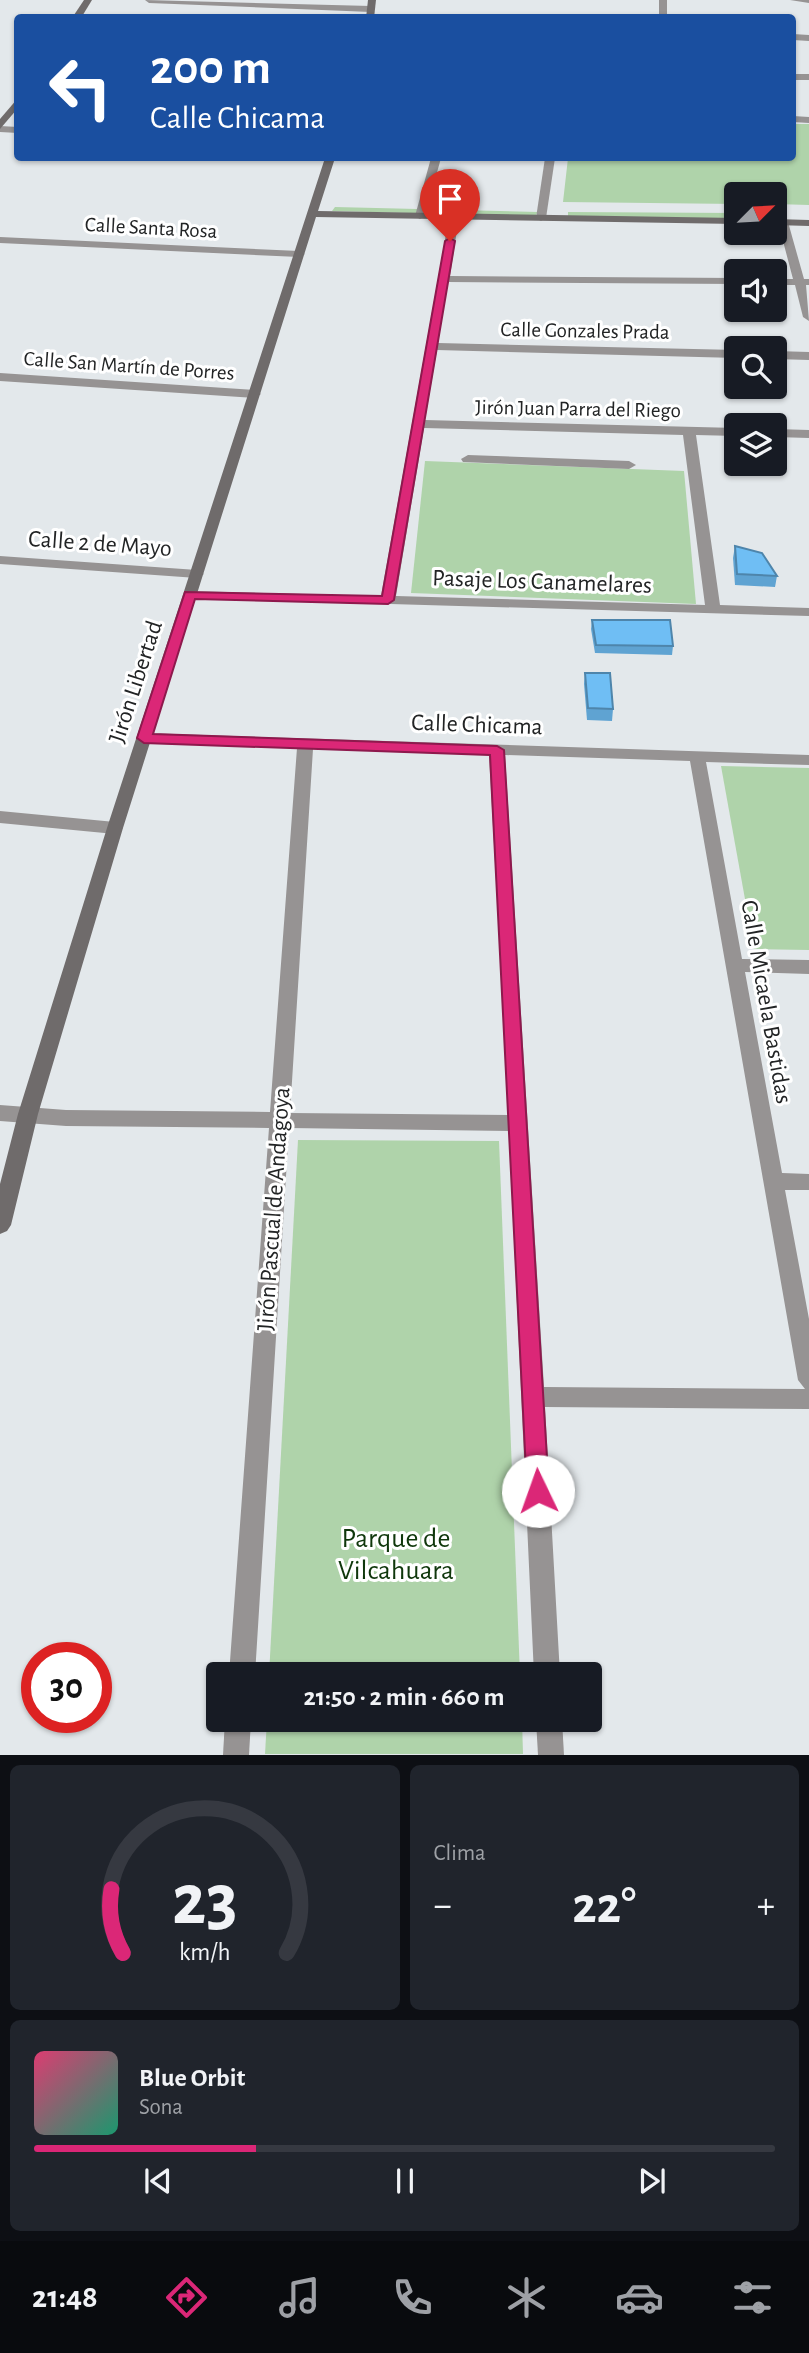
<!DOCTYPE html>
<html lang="es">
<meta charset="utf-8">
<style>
:root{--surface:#171b24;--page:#20242c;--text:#f1f3f6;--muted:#9ea1a6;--line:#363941;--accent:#db2777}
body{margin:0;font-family:"Alegreya Sans",sans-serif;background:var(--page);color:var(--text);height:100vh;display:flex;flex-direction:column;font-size:26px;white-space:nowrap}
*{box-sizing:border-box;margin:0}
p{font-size:23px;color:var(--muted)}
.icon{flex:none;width:38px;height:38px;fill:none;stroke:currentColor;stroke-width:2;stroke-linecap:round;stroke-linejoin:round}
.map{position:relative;height:1755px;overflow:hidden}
.sheet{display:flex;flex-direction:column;gap:10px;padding:10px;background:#0d0f14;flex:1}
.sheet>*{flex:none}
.banner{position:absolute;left:14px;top:14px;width:782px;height:147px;border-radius:7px;box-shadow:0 2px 5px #0004;background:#1a4fa0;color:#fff;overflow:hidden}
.needle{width:46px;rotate:66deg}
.buttons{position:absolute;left:724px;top:182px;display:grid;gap:14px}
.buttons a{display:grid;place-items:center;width:63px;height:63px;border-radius:7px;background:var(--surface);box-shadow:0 2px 5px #0004;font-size:35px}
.speed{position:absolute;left:21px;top:1642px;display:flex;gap:14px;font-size:35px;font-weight:700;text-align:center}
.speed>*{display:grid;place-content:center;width:91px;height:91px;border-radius:50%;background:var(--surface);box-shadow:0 2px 5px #0004;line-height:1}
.speed .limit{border:10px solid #d22;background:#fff;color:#111}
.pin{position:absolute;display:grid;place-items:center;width:60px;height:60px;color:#fff;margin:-72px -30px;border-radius:50% 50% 50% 0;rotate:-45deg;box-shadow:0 0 7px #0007}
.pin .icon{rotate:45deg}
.me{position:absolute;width:77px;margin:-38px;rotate:357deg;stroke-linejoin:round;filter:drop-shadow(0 0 5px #0008)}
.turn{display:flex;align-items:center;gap:24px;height:147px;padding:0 21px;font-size:32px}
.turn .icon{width:91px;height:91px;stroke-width:2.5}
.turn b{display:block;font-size:49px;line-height:60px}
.big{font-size:52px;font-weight:700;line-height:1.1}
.sheet .card{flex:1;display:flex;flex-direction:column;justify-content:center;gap:10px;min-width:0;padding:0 24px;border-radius:10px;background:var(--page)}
.sheet .dial{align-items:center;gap:0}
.dial svg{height:182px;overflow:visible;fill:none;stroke:var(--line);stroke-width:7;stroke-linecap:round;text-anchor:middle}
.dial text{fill:var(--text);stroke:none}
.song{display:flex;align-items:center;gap:21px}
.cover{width:84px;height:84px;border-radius:10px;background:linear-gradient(135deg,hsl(340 70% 55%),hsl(160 70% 35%))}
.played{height:7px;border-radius:4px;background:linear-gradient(90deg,var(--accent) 30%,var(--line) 30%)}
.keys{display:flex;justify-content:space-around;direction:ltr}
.heat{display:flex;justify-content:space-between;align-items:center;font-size:38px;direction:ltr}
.sheet .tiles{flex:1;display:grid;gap:10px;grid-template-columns:1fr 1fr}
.card:last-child{grid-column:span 2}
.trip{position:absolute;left:206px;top:1662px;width:396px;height:70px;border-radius:7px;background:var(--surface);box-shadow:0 2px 5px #0004;font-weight:700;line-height:70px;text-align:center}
.dock{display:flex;height:112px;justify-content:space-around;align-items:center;background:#090b0e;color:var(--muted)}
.dock .icon{width:49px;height:49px}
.dock .on{color:var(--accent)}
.dock b{font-size:32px;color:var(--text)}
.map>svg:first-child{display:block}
</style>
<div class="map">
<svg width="809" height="1755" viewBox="0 0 809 1755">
<rect width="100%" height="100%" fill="#e3e8eb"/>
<g fill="#afd3aa">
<path d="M793 124H809V205L775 204V194H737V204L563 202 568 158H793Z"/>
<path d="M335 207 538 212 535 216 332 211Z"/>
<path d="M568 212 737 213V219L568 217Z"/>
<path d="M425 461 684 471 696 604 411 593Z"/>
<path d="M721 766 809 768V950L754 949Z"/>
<path d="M298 1140 499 1141 520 1675H269Z"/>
<path d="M267 1720H522L523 1754H265Z"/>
</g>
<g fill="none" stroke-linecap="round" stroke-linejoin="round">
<g fill="#969393" fill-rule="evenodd">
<path d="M145 0 371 6 375 9 371 12 149 3Z"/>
<rect x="659" y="0" width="8" height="18"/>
<path d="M790 0H809V3Z"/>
<path d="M793 34 809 35V41L793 40Z"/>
<rect x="793" y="74" width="16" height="6"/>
<path d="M793 116 809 117V123L793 122Z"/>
<path d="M0 126 18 127V133L0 132Z"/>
<path d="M431 158H441L425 216 420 219 415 216Z"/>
<path d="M545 158H555L546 218 541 221 536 218Z"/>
<path d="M454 214 459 217 450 276 737 278V284L448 282 438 343 737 350V358L437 350 425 420 737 428V436L696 435 720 605 809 608V616L185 598 183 595 190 591 381 596 449 217ZM424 428 683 435 705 605 396 596Z"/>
<path d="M783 219 788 222 804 279H809V285H806L809 321 803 317 795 285H775V279H793L778 222Z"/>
<path d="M0 237 299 251 305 254 299 257 0 243Z"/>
<path d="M775 351 809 352V360L775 359Z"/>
<path d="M0 373 255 390 261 394 255 398 0 381Z"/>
<path d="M775 429 809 430V438L775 437Z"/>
<path d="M468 455 629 461 636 465 629 469 463 462 461 459Z"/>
<path d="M0 556 197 570 204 574 197 578 0 564Z"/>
<path d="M144 733 809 755V765L706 762 742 959 809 960V974L745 972 782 1173 809 1174V1190H785L809 1319V1409L545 1407 560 1675H534L509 1131 289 1128 255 1675H229L269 1128 66 1126 0 1121V1105L66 1110 270 1112 297 748 138 742 136 738ZM313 749 489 755 509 1115 290 1113ZM505 755 690 761 798 1380 805 1389 544 1387Z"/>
<path d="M0 811 115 822 123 828 115 834 0 823Z"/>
<path d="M225 1720H251L249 1755H223Z"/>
<path d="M536 1720H562L564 1755H538Z"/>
</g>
<g fill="#6f6b6b" fill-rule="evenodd">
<path d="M84 0H92L81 18H72Z"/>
<path d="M368 0H376L374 18H366Z"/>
<path d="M18 98V108L0 129V119Z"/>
<path d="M325 158H335L318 211 737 218V224L316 217 123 828 38 1114 11 1225 7 1231 0 1234V1184L18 1114 107 828Z"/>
<path d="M775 219 809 220V226L775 225Z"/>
</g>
</g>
<g fill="#5fa3d2">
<path d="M735 546 777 576 775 587 735 585 733 558Z"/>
<path d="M592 620 673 646 672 655 595 653 591 629Z"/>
<path d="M585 673 613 709 612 721 587 720 584 684Z"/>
</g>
<g fill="#6fbef4" stroke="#4e85ab" stroke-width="2">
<path d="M735 546 762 553 777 576 737 574Z"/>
<path d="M592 620H670L673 646 596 645Z"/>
<path d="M585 673H610L613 709 588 708Z"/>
</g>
<path fill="#db2777" stroke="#8e194d" stroke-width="2" d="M450 238 455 241 394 600 388 604 195 599 153 734 497 746 504 750 549 1491 546 1498 538 1501 531 1498 527 1491 490 755 144 743 137 738 185 592 382 596 445 241Z"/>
<g text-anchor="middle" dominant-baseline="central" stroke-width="6" stroke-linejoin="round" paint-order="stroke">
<g font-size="21" fill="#222425" stroke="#fff">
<text transform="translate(151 228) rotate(3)">Calle Santa Rosa</text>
<text transform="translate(585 331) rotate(1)">Calle Gonzales Prada</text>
<text transform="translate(129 366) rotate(4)">Calle San Martín de Porres</text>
<text transform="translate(578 409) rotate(1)">Jirón Juan Parra del Riego</text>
</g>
<g font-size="24" fill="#222425" stroke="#fff">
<text transform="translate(100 544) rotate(4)">Calle 2 de Mayo</text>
<text transform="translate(542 582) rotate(2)">Pasaje Los Canamelares</text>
<text transform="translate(136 682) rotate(-72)">Jirón Libertad</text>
<text transform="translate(477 725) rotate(2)">Calle Chicama</text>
<text transform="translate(766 1002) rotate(80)">Calle Micaela Bastidas</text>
<text transform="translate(274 1209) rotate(-86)">Jirón Pascual de Andagoya</text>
</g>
<g font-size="28" fill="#0f370b" stroke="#fff">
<text x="396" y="1539">Parque de<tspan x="396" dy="32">Vilcahuara</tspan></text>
</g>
</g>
</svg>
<div class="buttons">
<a><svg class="needle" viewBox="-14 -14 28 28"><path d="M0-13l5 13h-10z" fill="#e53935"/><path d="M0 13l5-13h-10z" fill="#9ea1a6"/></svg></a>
<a><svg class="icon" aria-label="sound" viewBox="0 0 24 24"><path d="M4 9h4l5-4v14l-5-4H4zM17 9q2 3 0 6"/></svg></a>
<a><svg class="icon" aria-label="search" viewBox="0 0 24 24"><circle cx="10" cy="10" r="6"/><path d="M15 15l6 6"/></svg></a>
<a><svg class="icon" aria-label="layers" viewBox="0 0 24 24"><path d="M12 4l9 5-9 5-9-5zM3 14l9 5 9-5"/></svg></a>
</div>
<div class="speed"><div class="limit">30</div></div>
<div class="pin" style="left:450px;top:241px;background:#d93025"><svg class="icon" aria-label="arrive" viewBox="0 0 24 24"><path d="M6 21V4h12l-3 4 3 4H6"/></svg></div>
<svg class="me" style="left:538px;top:1491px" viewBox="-20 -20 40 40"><circle r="19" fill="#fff"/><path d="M0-13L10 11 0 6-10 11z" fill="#db2777"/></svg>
<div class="trip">21:50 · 2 min · 660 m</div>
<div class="banner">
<div class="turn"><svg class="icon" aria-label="left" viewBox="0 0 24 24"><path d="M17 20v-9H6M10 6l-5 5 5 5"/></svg><div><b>200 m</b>Calle Chicama</div></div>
</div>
</div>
<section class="sheet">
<div class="tiles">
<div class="card dial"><svg viewBox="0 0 100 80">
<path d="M14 69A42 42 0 1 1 86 69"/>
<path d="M14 69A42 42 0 0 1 9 41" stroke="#db2777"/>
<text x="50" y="56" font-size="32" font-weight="700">23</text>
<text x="50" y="72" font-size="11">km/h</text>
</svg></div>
<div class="card"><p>Clima</p>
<div class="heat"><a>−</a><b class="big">22°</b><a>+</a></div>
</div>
<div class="card">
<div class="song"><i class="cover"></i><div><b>Blue Orbit</b><p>Sona</p></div></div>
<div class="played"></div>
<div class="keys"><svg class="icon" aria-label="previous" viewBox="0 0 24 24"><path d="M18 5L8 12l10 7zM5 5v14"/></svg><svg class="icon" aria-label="pause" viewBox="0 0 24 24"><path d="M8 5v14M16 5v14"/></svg><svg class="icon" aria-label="next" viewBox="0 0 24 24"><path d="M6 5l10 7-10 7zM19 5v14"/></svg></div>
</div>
</div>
</section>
<nav class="dock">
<b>21:48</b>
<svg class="icon on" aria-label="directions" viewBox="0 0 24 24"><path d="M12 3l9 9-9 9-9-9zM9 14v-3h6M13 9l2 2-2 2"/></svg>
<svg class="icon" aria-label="music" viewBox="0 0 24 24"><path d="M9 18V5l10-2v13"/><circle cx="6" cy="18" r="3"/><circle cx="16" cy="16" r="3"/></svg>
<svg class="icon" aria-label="phone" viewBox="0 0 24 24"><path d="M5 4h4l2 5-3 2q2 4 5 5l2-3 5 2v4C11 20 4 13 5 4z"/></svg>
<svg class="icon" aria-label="climate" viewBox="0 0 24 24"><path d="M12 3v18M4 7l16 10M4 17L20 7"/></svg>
<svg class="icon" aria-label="car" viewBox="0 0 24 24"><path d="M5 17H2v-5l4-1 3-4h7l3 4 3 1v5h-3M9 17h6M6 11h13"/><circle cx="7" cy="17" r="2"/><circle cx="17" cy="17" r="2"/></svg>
<svg class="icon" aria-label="filters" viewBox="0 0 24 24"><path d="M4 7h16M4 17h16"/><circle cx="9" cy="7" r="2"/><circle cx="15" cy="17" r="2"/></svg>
</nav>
